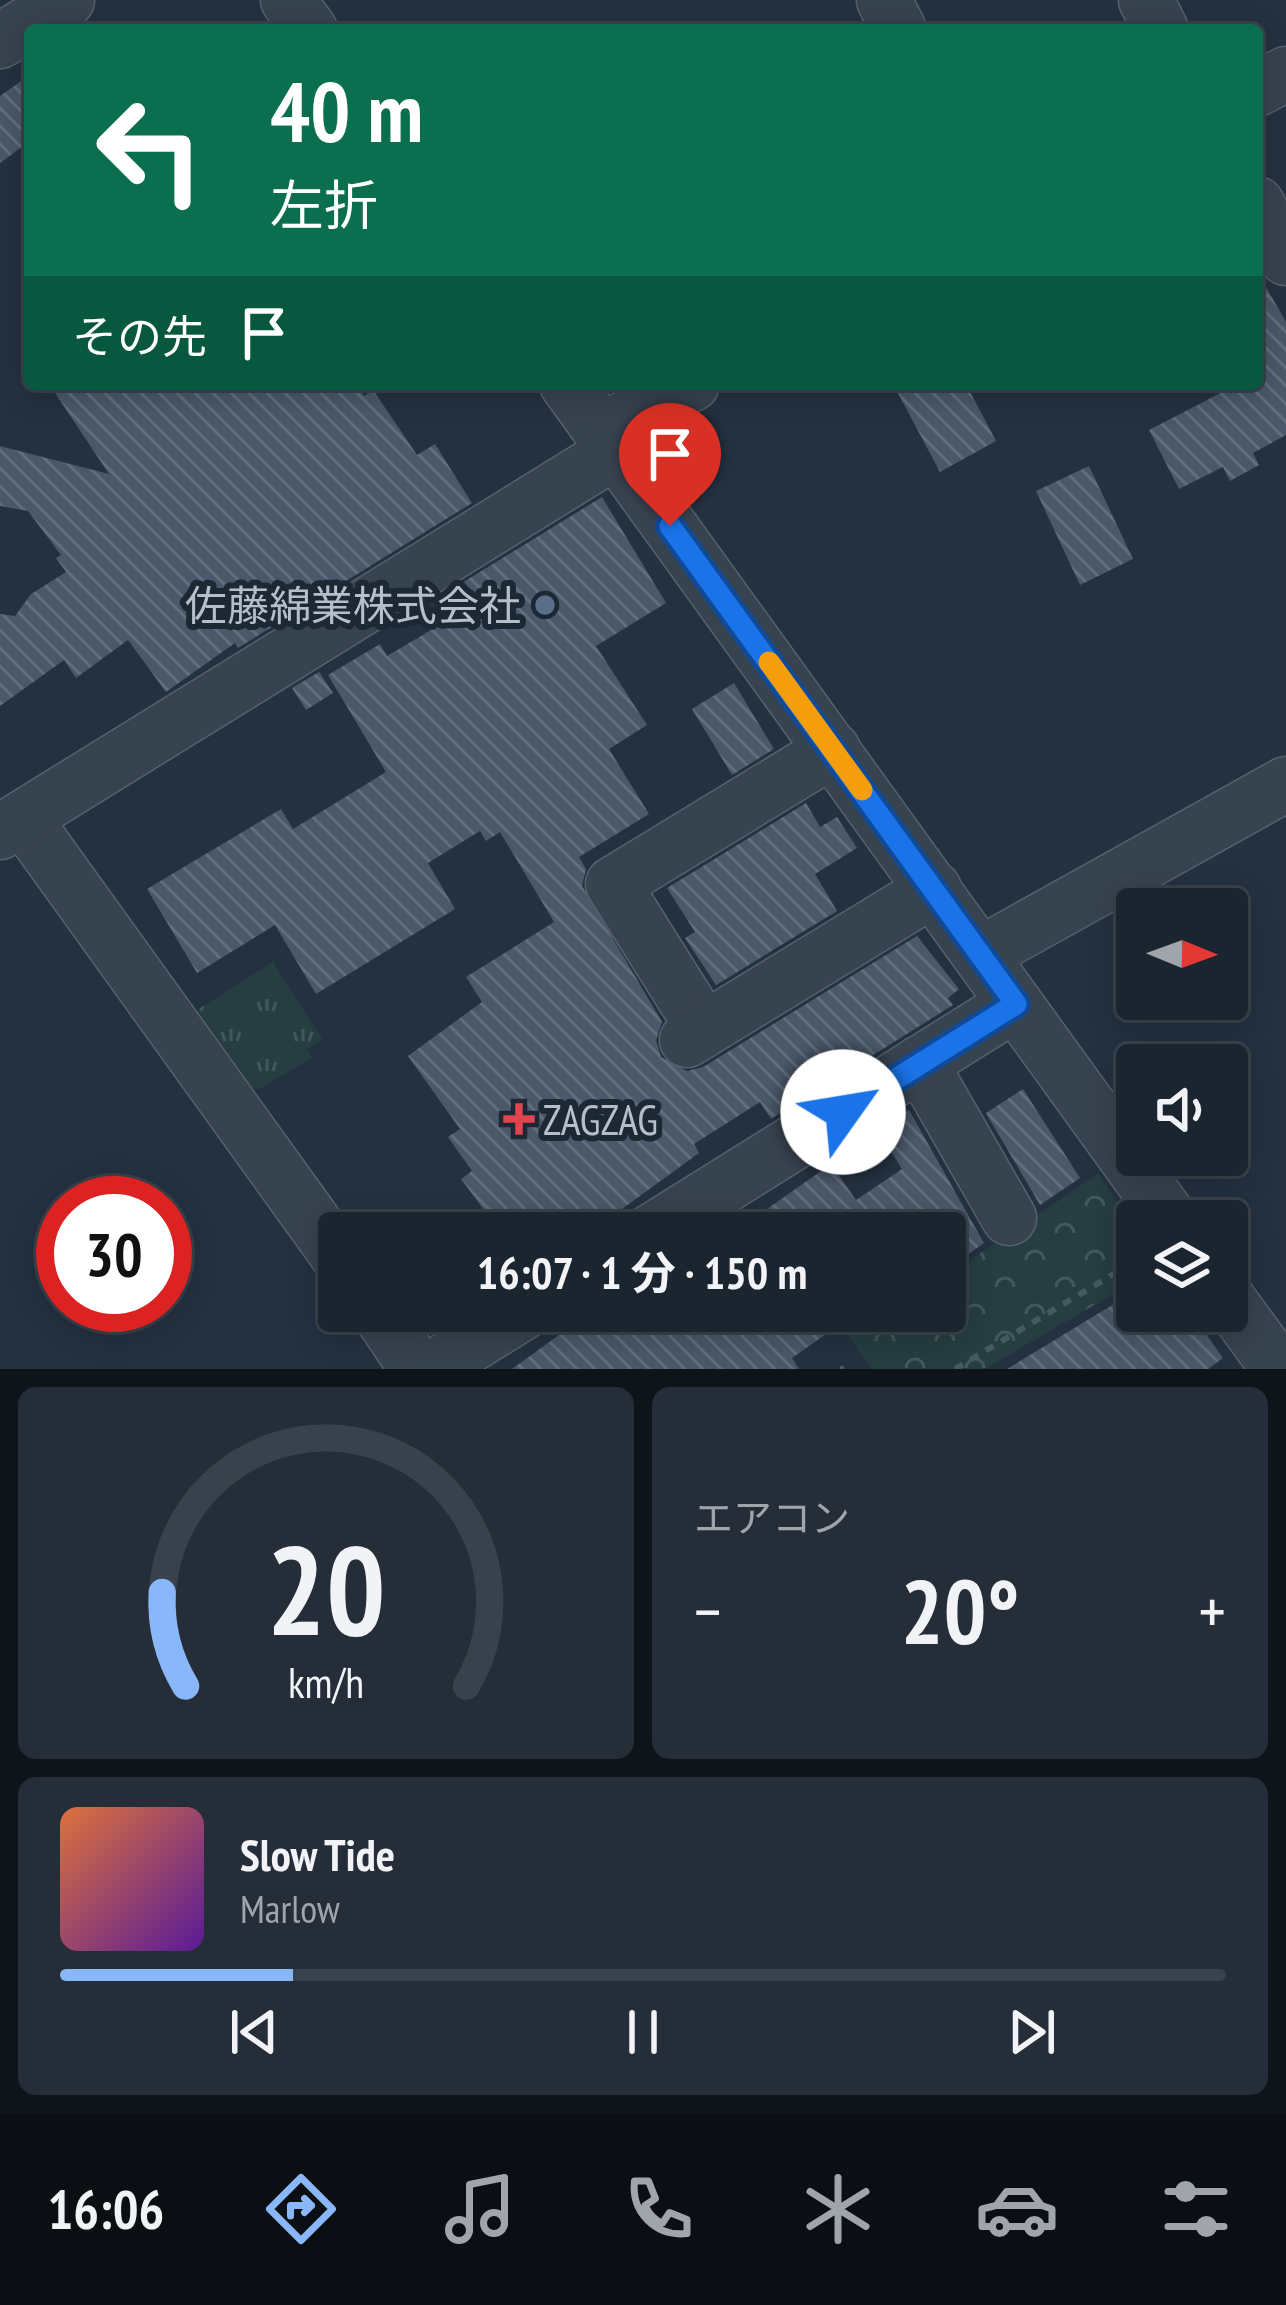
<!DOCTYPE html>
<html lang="ja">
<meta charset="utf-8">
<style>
:root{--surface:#1b2530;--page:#242d38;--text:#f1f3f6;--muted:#a0a5ab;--line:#39424c;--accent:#8ab7fa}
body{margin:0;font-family:"PT Sans Narrow","Noto Sans JP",sans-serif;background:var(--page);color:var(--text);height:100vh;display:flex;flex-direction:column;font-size:45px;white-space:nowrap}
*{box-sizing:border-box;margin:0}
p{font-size:39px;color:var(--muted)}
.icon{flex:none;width:66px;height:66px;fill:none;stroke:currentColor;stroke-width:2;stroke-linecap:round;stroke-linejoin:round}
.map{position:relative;height:1369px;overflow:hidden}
.drawer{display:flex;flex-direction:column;gap:18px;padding:18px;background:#0f141a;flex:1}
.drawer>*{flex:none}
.hud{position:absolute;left:24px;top:24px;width:1239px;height:366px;border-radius:12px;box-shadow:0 6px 30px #0003,0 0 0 3px var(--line);background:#0b6e4f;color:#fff;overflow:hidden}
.needle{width:78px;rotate:91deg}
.buttons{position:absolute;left:1116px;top:888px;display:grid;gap:24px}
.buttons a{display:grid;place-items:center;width:132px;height:132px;border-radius:12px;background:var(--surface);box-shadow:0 6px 30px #0003,0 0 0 3px var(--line);font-size:60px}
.speed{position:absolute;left:36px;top:1176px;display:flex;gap:24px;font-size:60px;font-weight:700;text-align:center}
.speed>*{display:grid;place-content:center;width:156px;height:156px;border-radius:50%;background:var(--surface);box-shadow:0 6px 30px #0003,0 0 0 3px var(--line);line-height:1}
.speed .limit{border:18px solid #d22;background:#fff;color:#111}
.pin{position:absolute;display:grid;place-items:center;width:102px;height:102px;color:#fff;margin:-123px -51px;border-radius:50% 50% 50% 0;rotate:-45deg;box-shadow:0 0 12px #0007}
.pin .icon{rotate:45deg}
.me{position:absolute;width:132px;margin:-66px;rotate:58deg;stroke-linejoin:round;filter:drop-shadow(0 0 9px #0008)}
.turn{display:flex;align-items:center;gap:42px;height:252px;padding:0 48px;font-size:54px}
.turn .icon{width:156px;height:156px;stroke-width:2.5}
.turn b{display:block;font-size:84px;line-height:102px}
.then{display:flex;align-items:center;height:114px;padding:0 48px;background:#0003;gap:24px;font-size:45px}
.big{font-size:90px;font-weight:700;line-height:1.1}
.drawer .card{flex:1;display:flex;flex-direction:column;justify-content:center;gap:18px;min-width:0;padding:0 42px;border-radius:18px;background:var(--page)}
.drawer .dial{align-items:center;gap:0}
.dial svg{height:312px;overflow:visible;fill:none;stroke:var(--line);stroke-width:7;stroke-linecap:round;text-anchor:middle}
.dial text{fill:var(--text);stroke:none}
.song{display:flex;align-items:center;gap:36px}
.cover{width:144px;height:144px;border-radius:18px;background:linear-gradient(135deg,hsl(20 70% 55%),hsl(270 70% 35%))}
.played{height:12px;border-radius:6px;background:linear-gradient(90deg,var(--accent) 20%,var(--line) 20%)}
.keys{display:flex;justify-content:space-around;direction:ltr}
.heat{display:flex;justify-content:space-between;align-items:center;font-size:66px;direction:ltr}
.drawer .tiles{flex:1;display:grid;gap:18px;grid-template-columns:1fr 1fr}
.card:last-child{grid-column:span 2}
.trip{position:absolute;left:318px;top:1212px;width:648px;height:120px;border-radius:12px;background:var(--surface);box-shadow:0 6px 30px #0003,0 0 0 3px var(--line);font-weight:700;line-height:120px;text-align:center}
.dock{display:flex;height:192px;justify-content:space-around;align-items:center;background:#0b0f13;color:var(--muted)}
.dock .icon{width:84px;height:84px}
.dock .current{color:var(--accent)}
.dock b{font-size:54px;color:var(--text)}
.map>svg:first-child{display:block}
</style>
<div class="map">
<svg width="1286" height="1369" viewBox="0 0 1286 1369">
<defs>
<pattern id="grass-tufts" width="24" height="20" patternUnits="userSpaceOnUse" patternTransform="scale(3)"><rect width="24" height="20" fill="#263e41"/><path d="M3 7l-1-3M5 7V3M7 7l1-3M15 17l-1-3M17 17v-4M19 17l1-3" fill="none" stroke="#43585b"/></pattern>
<pattern id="park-crowns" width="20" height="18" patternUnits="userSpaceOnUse" patternTransform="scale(3)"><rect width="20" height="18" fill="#263e41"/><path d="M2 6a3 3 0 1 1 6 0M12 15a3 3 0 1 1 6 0" fill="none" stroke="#43585b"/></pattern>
<pattern id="building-back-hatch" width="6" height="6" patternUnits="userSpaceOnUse" patternTransform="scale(3)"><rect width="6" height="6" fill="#4a5869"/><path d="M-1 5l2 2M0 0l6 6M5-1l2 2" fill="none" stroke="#626e7d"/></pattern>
</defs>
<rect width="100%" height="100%" fill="#243140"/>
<path fill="url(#grass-tufts)" d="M273 962 322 1039 307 1049 312 1058 259 1089 245 1086 192 1013Z"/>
<path fill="url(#park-crowns)" d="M1098 1174 1137 1231V1280L985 1369H872L845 1331 873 1311H945V1277Z"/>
<g fill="url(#building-back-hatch)">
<path d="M30 75V141L0 163V96Z"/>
<path d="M1257 271 1286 322V435L1253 453 1259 465 1230 481 1223 467 1179 489 1149 430 1238 384H1257Z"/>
<path d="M49 384H356L364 396 373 390 417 455 435 444 472 503 238 648 235 643 166 692 128 640 76 678 64 660 0 706V614L15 616 31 594 66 572 56 558 61 555 28 511 0 506V446L109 474Z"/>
<path d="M893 384H966L996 441 940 472Z"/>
<path d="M1089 466 1133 559 1080 585 1036 491Z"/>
<path d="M602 497 666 603 596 646 647 725 609 749 649 814 579 857 586 869 582 886 662 1022 656 1040 661 1057 687 1071 703 1067 917 936 959 989 948 998 953 1005 771 1119 760 1102 694 1144 699 1153 589 1233H501L461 1179 472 1171 448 1137 460 1129 408 1056 482 1002 466 977 554 922 500 832 486 841 480 831 428 863 455 909 316 994 275 925 197 973 147 889 281 809 293 829 386 772 328 675 380 644 387 656 465 610 452 589Z"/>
<path d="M319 672 333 693 306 710 292 688Z"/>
<path d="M734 683 774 749 732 775 692 709Z"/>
<path d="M806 803 820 827 837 817 857 848 815 874 837 911 716 985 685 938 695 932 667 888Z"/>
<path d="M1023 1089 1080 1178 1040 1205 986 1113Z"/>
<path d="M909 1110 984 1243 954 1264 945 1251V1233H733L831 1164 856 1200 902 1169 878 1131Z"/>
<path d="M1137 1290V1311H1190L1223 1358 1208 1369H1007Z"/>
<path d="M592 1311H859L792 1358 799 1369H512Z"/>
</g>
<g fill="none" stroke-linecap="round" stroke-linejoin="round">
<g stroke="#56616d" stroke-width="57">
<g id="minor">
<path d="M288 0 310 30"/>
<path d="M884 0 899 30"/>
<path d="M1146 0 1161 30"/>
<path d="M0 41 67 0"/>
<path d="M1257 89 1286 74"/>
<path d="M1257 204 1286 258"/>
<path d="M567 384 1172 1221"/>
<path d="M601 431 692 384"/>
<path d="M23 818 339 1257"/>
<path d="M0 832 616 451"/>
<path d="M981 954 1286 784"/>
<path d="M704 1029 613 884 833 750"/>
<path d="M687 1040 934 889"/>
<path d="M920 1063 1009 1218"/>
<path d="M649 1233 1015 1004"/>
<path d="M1227 1298 1279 1369"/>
<path d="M378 1311 417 1369"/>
<path d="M432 1369 525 1311"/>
</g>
</g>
<g stroke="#445b5e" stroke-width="6" stroke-dasharray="9 9" stroke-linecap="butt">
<path d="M840 1369H844"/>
<path d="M955 1369 1137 1260"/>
</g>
<use href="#minor" stroke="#384350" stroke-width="54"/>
</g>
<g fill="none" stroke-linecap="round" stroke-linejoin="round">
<g stroke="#114b97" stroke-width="30">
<path id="route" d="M670 526 1016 1004 843 1112"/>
</g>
<use href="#route" stroke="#1a73e8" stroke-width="21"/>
<path stroke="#f59e0b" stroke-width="21" d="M769 662 862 790"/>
</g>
<circle fill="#5c6f8a" stroke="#1d2835" stroke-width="4.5" cx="545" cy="605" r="12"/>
<path fill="#e0444e" stroke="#1d2835" stroke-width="4.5" d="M513 1101h12v12h12v12h-12v12h-12v-12h-12v-12h12z"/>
<g text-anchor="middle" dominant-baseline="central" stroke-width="12" stroke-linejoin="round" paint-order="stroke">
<g font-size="42" fill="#b5beca" stroke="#1d2835" text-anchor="end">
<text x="521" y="605">佐藤綿業株式会社</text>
<text x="543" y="1119" text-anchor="start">ZAGZAG</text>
</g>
</g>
</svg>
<div class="buttons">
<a><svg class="needle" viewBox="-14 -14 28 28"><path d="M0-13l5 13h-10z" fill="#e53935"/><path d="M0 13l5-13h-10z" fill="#a0a5ab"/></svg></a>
<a><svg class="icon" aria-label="sound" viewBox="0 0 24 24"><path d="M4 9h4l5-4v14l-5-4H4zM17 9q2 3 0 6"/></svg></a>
<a><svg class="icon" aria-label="layers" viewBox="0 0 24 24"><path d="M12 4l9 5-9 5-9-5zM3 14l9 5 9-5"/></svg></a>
</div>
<div class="speed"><div class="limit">30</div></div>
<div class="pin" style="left:670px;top:526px;background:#d93025"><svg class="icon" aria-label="arrive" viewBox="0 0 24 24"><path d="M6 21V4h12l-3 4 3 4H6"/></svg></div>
<svg class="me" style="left:843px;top:1112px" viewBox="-20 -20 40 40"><circle r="19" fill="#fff"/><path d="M0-13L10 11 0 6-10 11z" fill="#1a73e8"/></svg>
<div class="trip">16:07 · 1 分 · 150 m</div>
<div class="hud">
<div class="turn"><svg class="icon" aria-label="left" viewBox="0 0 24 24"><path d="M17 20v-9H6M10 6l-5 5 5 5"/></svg><div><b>40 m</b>左折</div></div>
<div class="then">その先<svg class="icon" aria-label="arrive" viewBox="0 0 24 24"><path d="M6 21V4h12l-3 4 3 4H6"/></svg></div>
</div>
</div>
<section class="drawer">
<div class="tiles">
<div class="card dial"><svg viewBox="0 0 100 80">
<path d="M14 69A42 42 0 1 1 86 69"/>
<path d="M14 69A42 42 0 0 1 8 45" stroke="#8ab7fa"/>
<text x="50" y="56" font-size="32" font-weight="700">20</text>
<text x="50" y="72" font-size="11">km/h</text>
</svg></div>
<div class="card"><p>エアコン</p>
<div class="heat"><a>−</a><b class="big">20°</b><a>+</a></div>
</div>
<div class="card">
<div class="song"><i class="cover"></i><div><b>Slow Tide</b><p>Marlow</p></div></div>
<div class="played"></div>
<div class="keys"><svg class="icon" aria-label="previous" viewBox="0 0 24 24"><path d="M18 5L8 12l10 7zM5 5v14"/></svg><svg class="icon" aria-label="pause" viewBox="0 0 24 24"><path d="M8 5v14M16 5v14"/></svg><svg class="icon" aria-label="next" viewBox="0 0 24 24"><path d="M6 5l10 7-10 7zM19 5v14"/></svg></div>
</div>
</div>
</section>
<nav class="dock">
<b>16:06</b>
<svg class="icon current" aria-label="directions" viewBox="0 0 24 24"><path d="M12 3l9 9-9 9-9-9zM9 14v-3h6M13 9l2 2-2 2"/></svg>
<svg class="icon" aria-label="music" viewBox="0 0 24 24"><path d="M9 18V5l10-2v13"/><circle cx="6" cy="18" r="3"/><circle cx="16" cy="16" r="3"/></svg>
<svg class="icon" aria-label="phone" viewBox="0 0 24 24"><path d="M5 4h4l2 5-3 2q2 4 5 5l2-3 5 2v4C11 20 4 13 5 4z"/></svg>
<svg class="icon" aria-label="climate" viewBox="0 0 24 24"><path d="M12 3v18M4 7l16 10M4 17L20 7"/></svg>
<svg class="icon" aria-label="car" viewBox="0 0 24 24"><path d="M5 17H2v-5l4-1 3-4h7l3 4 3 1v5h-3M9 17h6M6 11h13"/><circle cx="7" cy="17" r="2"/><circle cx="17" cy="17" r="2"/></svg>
<svg class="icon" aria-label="filters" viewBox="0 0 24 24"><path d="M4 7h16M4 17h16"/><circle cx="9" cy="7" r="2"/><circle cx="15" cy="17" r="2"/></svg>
</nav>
